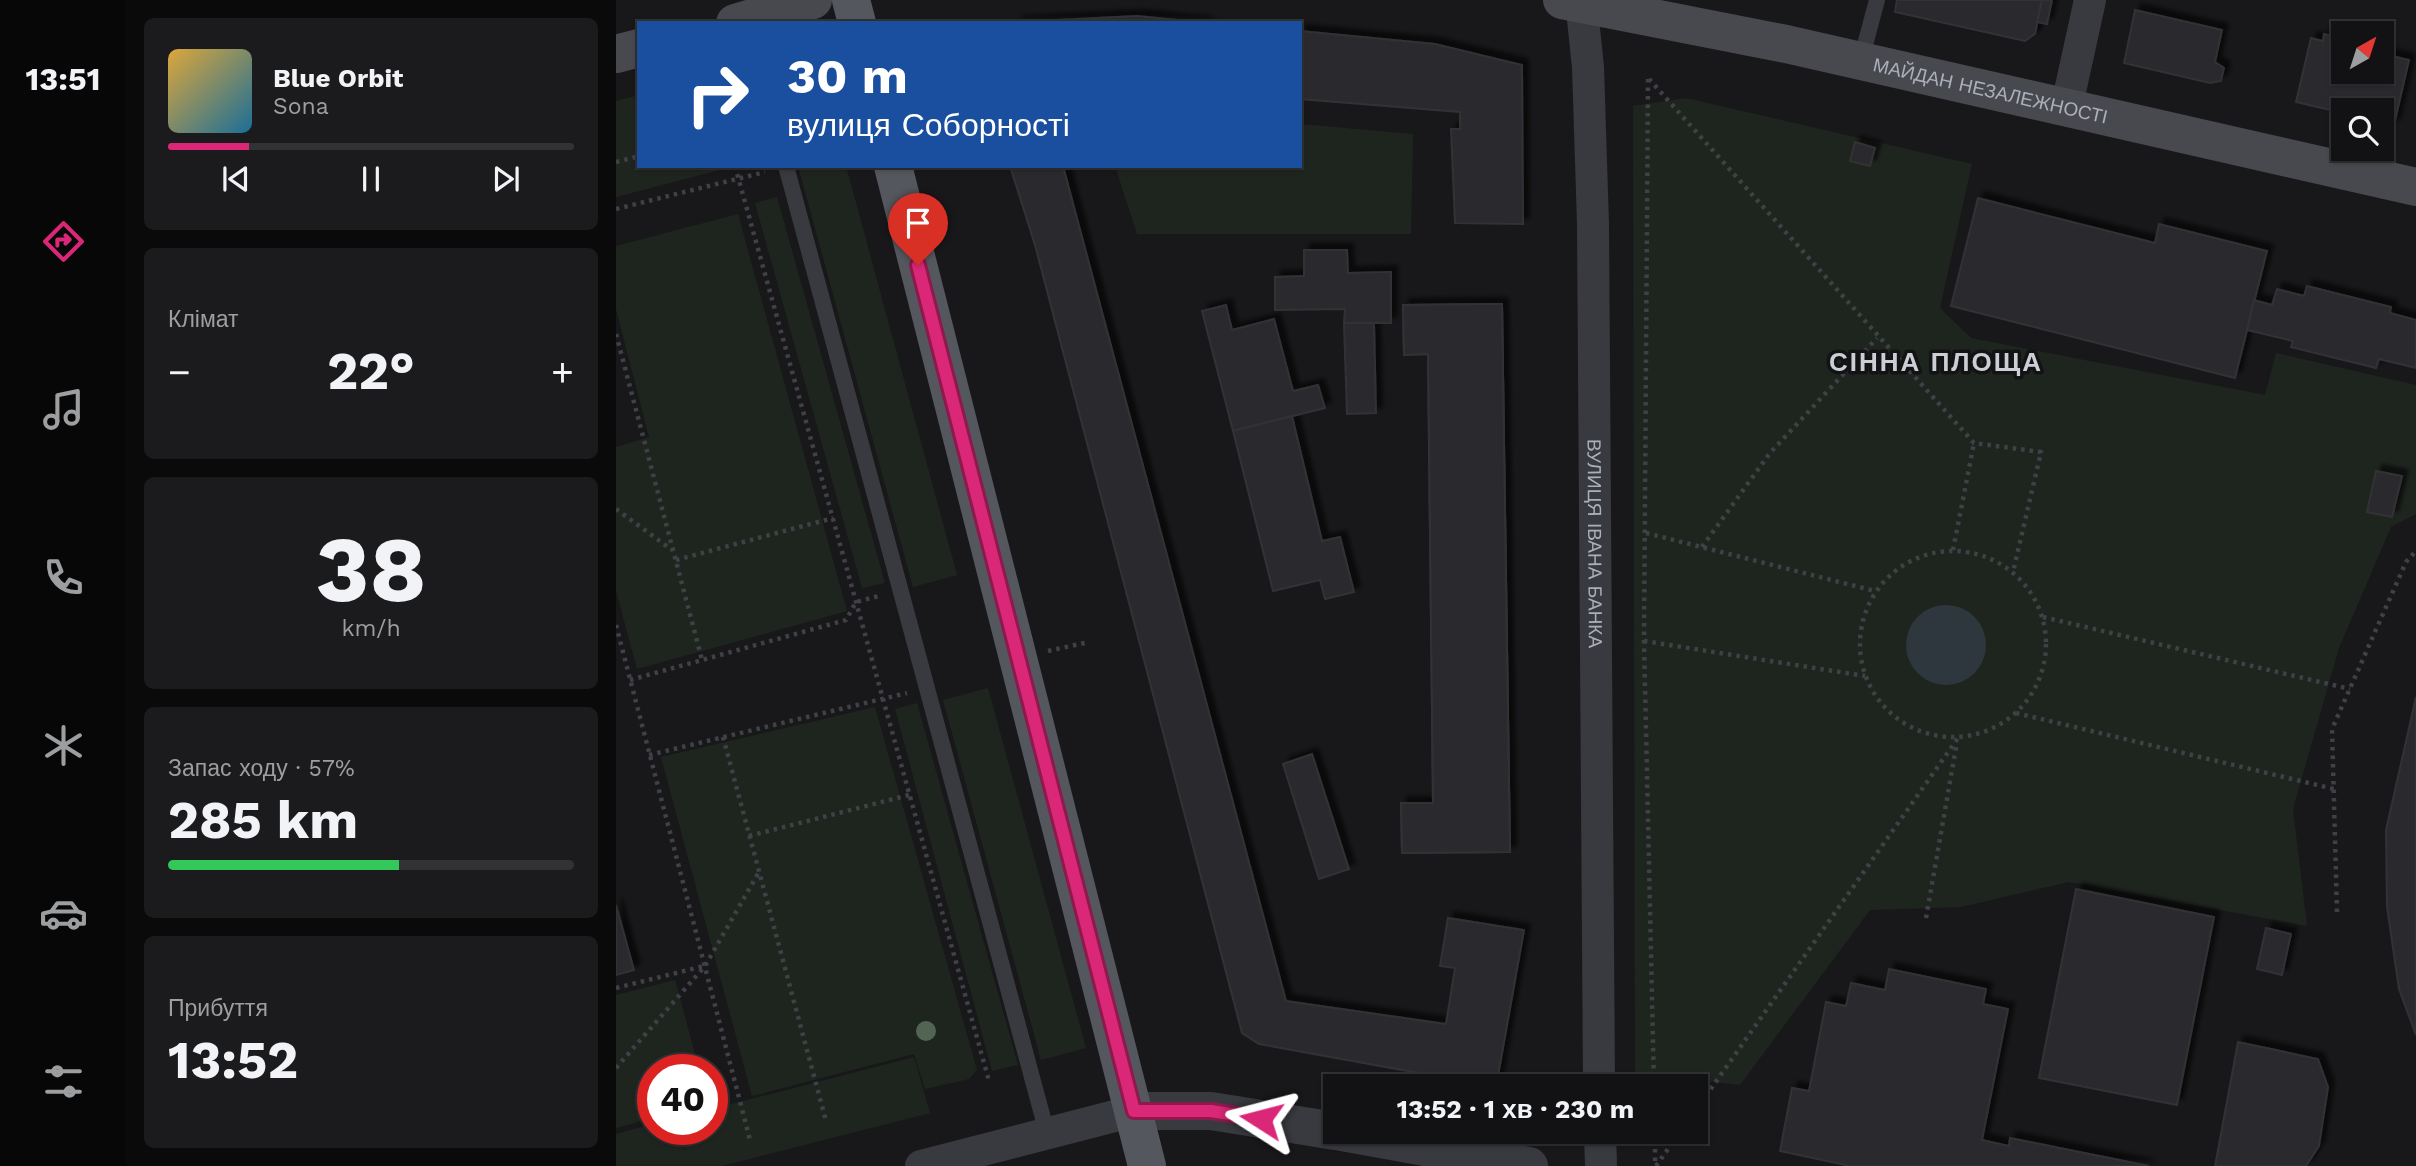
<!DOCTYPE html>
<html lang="uk">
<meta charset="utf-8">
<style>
:root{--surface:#121214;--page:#1b1b1d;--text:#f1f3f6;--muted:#9c9ea0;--line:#313234;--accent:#db2777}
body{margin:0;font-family:"Work Sans",sans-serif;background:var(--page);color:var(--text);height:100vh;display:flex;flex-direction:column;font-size:26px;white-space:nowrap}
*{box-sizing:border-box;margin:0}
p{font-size:23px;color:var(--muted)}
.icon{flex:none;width:38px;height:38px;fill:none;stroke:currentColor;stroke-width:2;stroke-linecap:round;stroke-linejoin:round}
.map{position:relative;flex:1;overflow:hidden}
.details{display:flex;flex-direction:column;gap:18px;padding:18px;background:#0a0a0b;width:490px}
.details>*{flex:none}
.top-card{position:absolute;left:21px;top:21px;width:665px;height:147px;border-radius:0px;box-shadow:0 2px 5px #0004,0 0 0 2px var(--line);background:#1a4fa0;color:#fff;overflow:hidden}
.needle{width:46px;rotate:39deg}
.controls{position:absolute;left:1715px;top:21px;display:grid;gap:14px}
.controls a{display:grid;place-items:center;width:63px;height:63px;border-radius:0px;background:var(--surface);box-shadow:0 2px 5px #0004,0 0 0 2px var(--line);font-size:35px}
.speed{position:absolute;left:21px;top:1054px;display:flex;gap:14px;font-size:35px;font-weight:700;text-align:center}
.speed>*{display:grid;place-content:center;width:91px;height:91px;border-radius:50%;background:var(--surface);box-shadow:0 2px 5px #0004,0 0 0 2px var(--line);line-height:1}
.speed .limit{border:10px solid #d22;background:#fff;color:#111}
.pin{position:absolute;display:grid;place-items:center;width:60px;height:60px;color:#fff;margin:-72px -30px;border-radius:50% 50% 50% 0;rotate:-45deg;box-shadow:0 0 7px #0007}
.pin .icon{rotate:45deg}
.me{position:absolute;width:77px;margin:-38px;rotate:279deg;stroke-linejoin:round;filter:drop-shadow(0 0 5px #0008)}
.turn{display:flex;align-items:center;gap:24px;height:147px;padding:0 35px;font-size:32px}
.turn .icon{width:91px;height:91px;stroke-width:2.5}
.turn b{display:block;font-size:49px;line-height:60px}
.big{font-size:52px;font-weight:700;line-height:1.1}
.details .card{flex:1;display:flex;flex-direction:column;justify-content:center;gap:10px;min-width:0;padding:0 24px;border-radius:10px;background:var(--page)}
.details .dial{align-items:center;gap:0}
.dial b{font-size:91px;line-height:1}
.song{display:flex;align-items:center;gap:21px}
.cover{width:84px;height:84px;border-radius:10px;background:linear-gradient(135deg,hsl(40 70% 55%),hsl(200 70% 35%))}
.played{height:7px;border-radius:4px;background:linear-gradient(90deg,var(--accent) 20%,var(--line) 20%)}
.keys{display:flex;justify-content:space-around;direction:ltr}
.heat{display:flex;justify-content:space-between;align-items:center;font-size:38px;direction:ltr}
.charge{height:10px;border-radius:5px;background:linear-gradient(90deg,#34c759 57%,var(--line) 0)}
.trip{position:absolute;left:707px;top:1074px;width:385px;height:70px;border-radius:0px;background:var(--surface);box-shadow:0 2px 5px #0004,0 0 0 2px var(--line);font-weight:700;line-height:70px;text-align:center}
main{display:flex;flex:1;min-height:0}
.dock{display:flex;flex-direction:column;width:126px;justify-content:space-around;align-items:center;background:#070708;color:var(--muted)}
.dock .icon{width:49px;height:49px}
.dock .current{color:var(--accent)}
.dock b{font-size:32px;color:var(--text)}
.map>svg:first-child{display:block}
</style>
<main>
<nav class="dock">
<b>13:51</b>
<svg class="icon current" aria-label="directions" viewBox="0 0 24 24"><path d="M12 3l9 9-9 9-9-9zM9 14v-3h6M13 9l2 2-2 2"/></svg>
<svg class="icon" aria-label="music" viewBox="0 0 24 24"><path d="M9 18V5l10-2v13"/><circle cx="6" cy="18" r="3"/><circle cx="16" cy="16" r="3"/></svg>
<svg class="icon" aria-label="phone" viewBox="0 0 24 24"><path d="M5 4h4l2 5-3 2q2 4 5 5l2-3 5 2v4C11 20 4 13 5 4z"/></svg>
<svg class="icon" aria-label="climate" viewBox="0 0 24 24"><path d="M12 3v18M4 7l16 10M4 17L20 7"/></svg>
<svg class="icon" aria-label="car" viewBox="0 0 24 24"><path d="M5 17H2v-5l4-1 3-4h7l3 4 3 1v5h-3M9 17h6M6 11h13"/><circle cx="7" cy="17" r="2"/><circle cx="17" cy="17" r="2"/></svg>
<svg class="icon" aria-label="filters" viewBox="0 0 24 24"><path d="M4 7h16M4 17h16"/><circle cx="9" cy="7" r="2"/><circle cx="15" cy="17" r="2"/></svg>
</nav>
<section class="details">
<div class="card">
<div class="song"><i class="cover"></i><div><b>Blue Orbit</b><p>Sona</p></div></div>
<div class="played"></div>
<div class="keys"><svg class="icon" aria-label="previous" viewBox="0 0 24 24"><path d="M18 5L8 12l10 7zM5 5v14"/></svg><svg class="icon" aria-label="pause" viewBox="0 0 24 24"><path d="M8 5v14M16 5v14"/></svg><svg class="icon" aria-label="next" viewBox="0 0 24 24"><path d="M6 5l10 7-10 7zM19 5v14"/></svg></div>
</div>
<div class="card"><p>Клімат</p>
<div class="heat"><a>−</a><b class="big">22°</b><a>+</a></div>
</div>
<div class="card dial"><b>38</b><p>km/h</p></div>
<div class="card"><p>Запас ходу · 57%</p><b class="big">285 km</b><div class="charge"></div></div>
<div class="card"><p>Прибуття</p><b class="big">13:52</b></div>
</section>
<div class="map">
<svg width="1800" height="1166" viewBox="0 0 1800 1166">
<defs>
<filter id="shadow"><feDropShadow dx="6" dy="-6" stdDeviation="2" flood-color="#0009"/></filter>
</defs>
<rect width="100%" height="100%" fill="#18181a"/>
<g fill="#1e251f">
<path d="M23 95V166L115 167 0 197V101Z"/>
<path d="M1070 98 1356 164 1324 308 1355 338 1649 395 1660 353 1800 385V514L1775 527 1723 648 1677 809 1691 926 1453 882 1345 907 1254 910 1124 1085 1019 1073 1017 106Z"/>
<path d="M684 124 797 134 795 234H521L499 166H684Z"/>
<path d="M182 166H230L341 575 297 587Z"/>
<path d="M161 197 269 583 246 588 139 203Z"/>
<path d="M122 214 231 611 21 669 0 591V447L33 437 0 309V246Z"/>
<path d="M372 688 470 1048 425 1060 327 700Z"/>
<path d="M301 703 402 1065 376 1071 279 709Z"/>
<path d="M259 707 361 1070 353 1079 309 1089 298 1054 136 1096 45 757Z"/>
<path d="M59 980 83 1069H37V1118L0 1128V995Z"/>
<path d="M298 1057 314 1113 106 1166H0V1134L37 1124V1129H96V1109Z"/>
</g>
<circle fill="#2e373e" cx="1330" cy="645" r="40"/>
<g fill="#2b2b2e" stroke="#323236" stroke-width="2" filter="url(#shadow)">
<path d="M1281 0H1426L1419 34 1409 41 1279 12Z"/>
<path d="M1426 0H1436L1431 24 1421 22Z"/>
<path d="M1519 10 1606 30 1599 62 1608 68 1605 81 1594 83 1508 63Z"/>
<path d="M521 16 593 23H400L401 22Z"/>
<path d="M684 31 819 44 906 65 907 224 839 223 835 129H844V112L684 99Z"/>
<path d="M1708 34 1720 37 1716 53 1727 55V72H1766L1767 54 1793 60 1778 125 1766 122V110H1727V113L1680 102 1695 38 1707 41Z"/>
<path d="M1239 142 1259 148 1254 166 1234 161Z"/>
<path d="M394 166H447L670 1001 830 1024 839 968 824 966 832 918 908 930 880 1087 643 1044 626 1033 419 245Z"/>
<path d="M1362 198 1539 243 1543 224 1651 251 1619 378 1335 306Z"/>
<path d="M688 250H731L732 273 775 272V323H728L729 309 659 310V277L688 276Z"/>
<path d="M1691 286 1775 307 1774 313 1800 320V368L1763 359 1760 368 1675 347 1677 341 1631 330 1638 300 1656 305 1661 289 1688 296Z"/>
<path d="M886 304 894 852 786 853 785 803H817L812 354 788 355 787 305Z"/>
<path d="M886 304 894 852 786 853 785 803H817L812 354 788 355 787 305Z"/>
<path d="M610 305 616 330 658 319 677 391 702 385 709 408 617 431 586 311Z"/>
<path d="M728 323H758L760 413 731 414Z"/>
<path d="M676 416 706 541 724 537 738 592 709 599 704 580 657 591 617 431Z"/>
<path d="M1760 471 1786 476 1776 517 1751 512Z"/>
<path d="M1800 697V1035L1783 989 1771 907 1770 830Z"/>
<path d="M696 754 733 869 703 879 667 764Z"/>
<path d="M1460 889 1598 917 1561 1105 1423 1078Z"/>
<path d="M0 905 18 970 0 975Z"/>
<path d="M1650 928 1675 934 1666 975 1641 969Z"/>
<path d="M1273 969 1370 989 1367 1004 1392 1009 1366 1140 1393 1146 1394 1138 1533 1166H1234L1164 1151 1176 1088 1193 1091 1210 1002 1230 1006 1235 983 1269 990Z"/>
<path d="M1622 1042 1702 1059 1712 1087 1703 1146 1690 1166H1599Z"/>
</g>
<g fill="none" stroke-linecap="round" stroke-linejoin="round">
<g stroke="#3f4146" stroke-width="4.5" stroke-dasharray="3.5 5" stroke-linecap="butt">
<path d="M1032 79 1028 641 1038 1087"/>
<path d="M1033 79 1358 443 1425 452 1397 572"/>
<path d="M0 162 23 156"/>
<path d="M119 166 373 1081"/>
<path d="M0 209 149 172"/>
<path d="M0 334 86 660"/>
<path d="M0 509 56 550"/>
<path d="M1030 533 1259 591"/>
<path d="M1086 547 1154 453 1261 338"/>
<path d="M1337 550 1358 443"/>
<circle cx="1337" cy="644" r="93"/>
<path d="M60 560 217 518"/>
<path d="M1427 617 1734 689"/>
<path d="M0 625 134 1140"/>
<path d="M1028 641 1249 676"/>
<path d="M432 651 473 642"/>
<path d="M14 680 230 620 240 602 263 596"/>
<path d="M1400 713 1718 789"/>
<path d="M107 737 210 1121"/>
<path d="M33 755 291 693"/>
<path d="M133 836 293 795"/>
<path d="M1721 912 1716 729 1790 562 1800 551"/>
<path d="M1310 918 1341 742"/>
<path d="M0 988 88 966"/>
<path d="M0 1068 89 966 143 872"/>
<path d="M1080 1110 1342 738"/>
<path d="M1039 1132V1166"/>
<path d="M1040 1166 1064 1132"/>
</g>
<g stroke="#393a3f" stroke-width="16">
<path d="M1245 60 1261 0"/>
<path d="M170 166 431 1133"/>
</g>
<g stroke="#393a3f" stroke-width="32">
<path id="s1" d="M965 0 972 67 977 224 983 1087"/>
<path d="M1451 105 1474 0"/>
<path d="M984 1132 985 1166"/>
<path d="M305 1166 518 1111"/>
</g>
<g stroke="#393a3f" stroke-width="38">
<path d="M518 1111H595L719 1131"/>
<path d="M726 1132 913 1166"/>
</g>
<g stroke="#47494f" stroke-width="38">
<path id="s2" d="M946 0 1170 44 1800 187"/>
<path d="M119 23 197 0"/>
<path d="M0 54 23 48"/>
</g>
<g stroke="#55575e" stroke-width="38">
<path d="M235 0 241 23"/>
<path d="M277 166 531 1166"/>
</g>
</g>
<circle fill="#526554" cx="310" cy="1031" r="10"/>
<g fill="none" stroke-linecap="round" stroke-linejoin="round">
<g stroke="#8e194d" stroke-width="18">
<path id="route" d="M302 265 518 1111H595L645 1119"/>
</g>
<use href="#route" stroke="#db2777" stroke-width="12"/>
</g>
<g text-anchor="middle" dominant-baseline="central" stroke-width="7" stroke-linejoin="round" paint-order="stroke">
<g font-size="19" fill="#aaafb9" stroke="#131315">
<text stroke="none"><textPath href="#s2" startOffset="438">МАЙДАН НЕЗАЛЕЖНОСТІ</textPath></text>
<text stroke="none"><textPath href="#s1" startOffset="544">ВУЛИЦЯ ІВАНА БАНКА</textPath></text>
</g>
<g font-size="26" font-weight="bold" letter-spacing="2" fill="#cbced5" stroke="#131315">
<text x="1320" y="362">СІННА ПЛОЩА</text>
</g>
</g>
</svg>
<div class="controls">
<a><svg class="needle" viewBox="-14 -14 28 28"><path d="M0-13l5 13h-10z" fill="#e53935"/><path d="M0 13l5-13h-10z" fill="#9c9ea0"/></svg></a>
<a><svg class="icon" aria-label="search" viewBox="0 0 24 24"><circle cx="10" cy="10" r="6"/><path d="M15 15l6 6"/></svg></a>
</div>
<div class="speed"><div class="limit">40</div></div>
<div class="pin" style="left:302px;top:265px;background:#d93025"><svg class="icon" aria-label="arrive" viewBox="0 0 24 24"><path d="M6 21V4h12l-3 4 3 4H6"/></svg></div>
<svg class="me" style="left:645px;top:1119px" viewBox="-20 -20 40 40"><path d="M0-17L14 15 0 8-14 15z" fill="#db2777" stroke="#fff" stroke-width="4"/></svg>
<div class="trip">13:52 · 1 хв · 230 m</div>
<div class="top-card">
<div class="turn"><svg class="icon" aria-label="right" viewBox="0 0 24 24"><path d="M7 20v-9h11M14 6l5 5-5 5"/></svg><div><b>30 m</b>вулиця Соборності</div></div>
</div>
</div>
</main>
